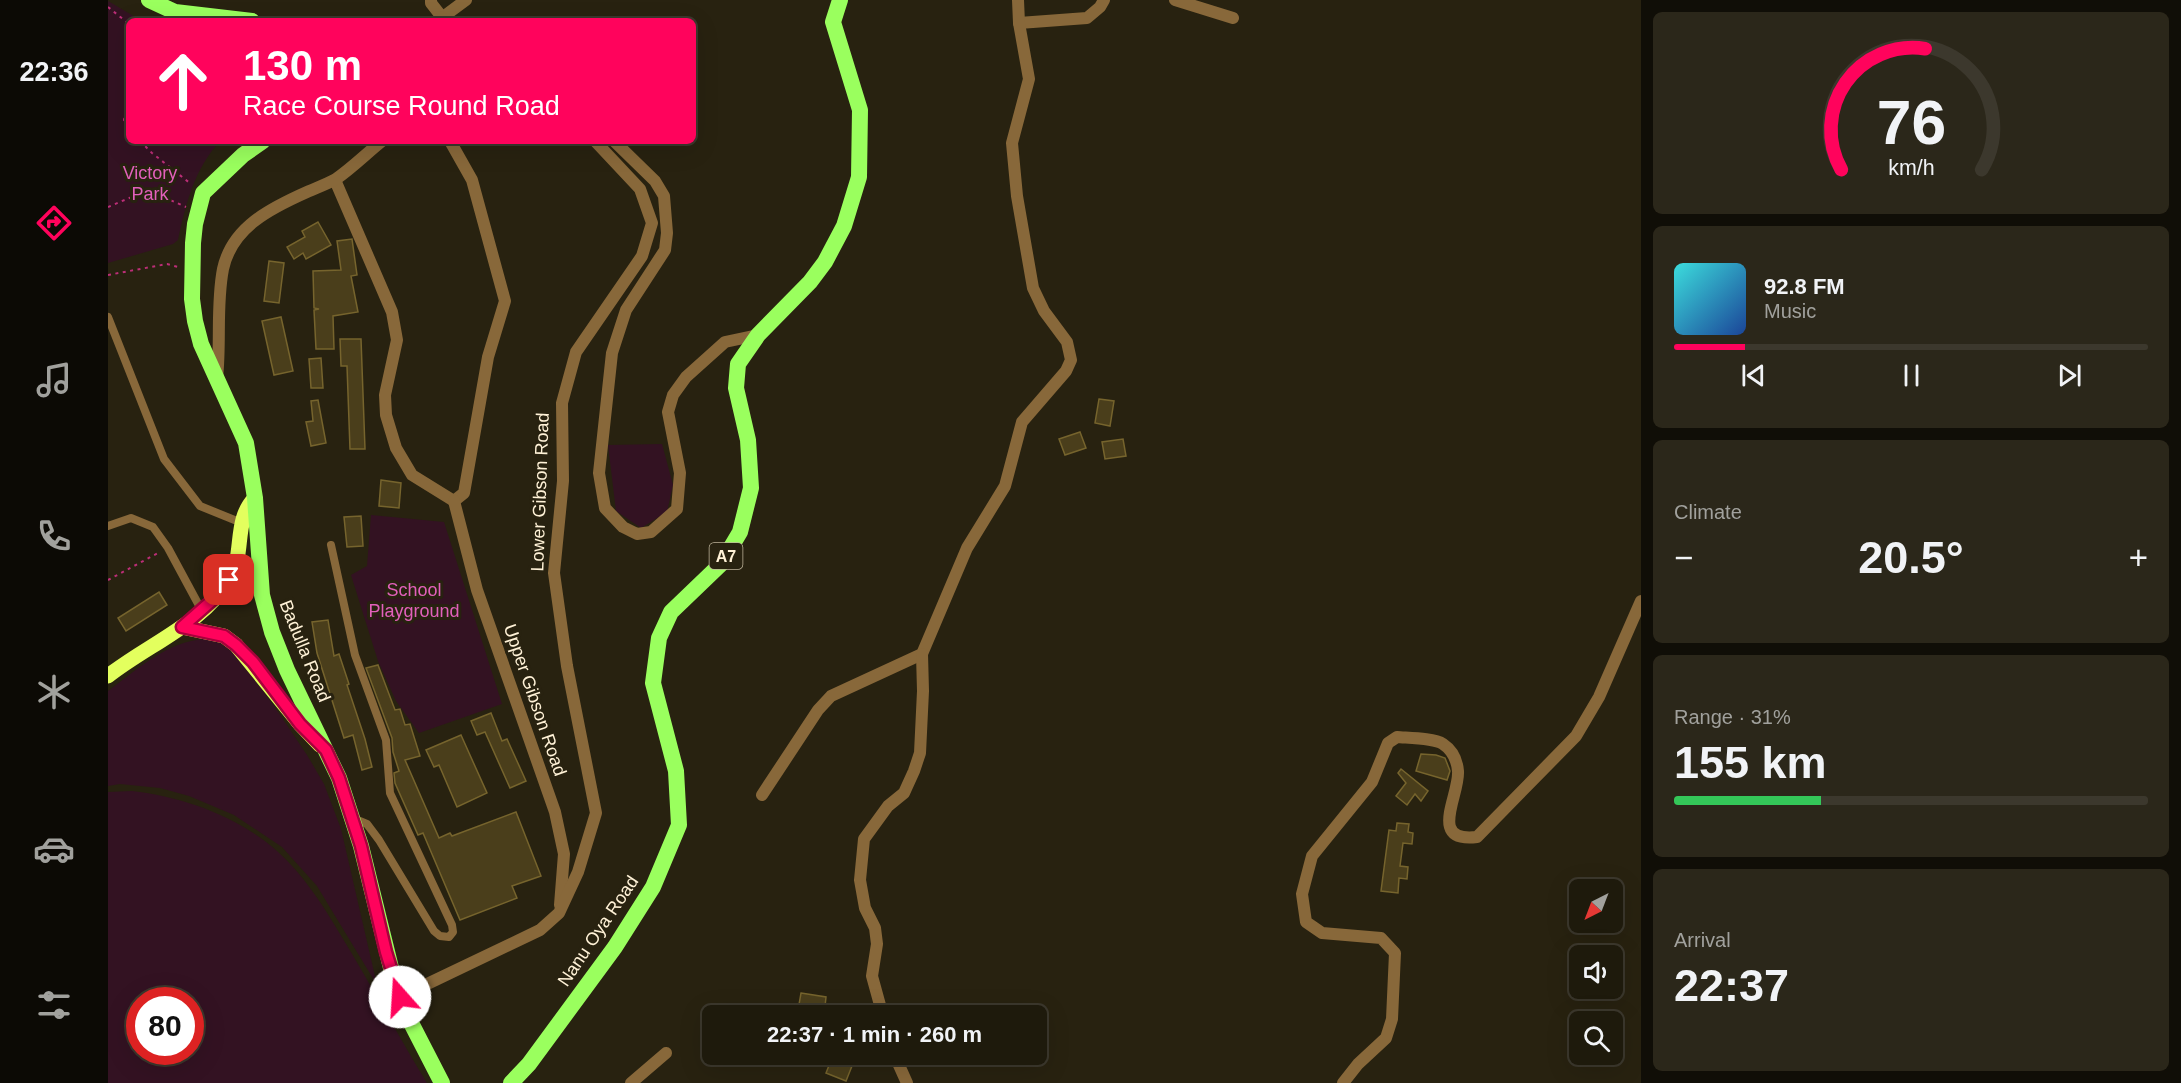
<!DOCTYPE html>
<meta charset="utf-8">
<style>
:root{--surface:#1e1a0c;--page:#2b271a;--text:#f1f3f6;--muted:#a1a19d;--line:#3c382d;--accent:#ff035c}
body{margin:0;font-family:Arial,sans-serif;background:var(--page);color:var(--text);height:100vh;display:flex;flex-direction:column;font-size:22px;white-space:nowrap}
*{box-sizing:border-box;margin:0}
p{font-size:20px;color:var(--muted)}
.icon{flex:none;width:33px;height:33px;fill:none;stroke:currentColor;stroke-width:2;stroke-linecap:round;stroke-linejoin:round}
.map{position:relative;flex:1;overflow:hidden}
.side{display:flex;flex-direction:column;gap:12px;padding:12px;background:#100e07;width:540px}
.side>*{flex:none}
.hud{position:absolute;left:18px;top:18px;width:570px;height:126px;border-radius:9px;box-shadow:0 6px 24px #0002,0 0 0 2px var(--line);background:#ff035c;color:#fff;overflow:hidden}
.needle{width:39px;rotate:222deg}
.buttons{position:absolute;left:1461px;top:879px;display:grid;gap:12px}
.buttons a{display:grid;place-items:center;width:54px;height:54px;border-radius:9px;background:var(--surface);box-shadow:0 6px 24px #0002,0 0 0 2px var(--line);font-size:30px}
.speed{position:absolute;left:18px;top:987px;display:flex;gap:12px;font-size:30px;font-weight:700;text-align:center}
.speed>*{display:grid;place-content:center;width:78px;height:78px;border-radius:50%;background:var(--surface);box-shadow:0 6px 24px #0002,0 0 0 2px var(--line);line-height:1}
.speed .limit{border:9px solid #d22;background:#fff;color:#111}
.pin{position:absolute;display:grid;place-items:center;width:51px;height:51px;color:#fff;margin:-26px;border-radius:12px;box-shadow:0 3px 9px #0006}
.me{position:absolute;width:66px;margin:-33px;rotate:341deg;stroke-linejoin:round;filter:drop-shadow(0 0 4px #0008)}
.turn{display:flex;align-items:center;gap:21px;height:126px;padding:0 18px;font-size:27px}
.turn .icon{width:78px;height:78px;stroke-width:2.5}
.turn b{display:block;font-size:42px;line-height:51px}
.big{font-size:45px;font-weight:700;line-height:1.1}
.side .card{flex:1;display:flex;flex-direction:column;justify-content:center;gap:9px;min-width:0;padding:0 21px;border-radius:9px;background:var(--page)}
.side .dial{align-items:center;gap:0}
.dial svg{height:156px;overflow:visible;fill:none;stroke:var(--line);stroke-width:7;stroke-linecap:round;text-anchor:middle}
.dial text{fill:var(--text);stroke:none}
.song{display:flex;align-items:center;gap:18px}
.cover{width:72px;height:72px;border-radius:9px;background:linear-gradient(135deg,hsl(180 70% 55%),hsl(220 70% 35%))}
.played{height:6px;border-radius:3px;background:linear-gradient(90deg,var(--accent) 15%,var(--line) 15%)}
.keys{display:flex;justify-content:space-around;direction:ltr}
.heat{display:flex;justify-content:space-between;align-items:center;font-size:33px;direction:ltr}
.charge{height:9px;border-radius:4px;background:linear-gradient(90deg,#34c759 31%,var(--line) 0)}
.trip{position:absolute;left:594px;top:1005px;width:345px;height:60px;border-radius:9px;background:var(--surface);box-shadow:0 6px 24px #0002,0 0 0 2px var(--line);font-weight:700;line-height:60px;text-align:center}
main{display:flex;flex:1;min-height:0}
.dock{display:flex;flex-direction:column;width:108px;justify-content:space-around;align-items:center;background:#0c0a05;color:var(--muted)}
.dock .icon{width:42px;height:42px}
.dock .active{color:var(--accent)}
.dock b{font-size:27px;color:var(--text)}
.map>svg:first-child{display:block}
</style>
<main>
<nav class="dock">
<b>22:36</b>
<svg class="icon active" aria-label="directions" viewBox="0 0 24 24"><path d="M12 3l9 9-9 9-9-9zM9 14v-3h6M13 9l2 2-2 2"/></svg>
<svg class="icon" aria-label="music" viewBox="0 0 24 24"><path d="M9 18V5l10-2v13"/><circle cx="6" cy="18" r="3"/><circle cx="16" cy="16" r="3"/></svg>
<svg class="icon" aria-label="phone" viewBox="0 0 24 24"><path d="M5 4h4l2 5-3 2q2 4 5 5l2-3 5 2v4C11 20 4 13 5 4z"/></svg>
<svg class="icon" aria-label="climate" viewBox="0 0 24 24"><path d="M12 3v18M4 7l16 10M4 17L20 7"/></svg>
<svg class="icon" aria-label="car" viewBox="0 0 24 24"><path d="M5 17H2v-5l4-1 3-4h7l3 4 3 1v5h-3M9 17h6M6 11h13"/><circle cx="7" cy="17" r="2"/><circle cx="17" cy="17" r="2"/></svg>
<svg class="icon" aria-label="filters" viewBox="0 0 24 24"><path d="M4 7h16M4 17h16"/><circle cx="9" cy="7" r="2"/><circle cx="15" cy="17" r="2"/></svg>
</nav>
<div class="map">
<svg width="1533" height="1083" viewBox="0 0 1533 1083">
<rect width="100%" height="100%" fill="#282210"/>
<g fill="#331222" fill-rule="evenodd">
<path d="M0 1 34 21H21V141H112C86 170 78 203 70 240L65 244 0 263Z"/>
<path d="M554 444 565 485 559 512 533 528 508 511 500 445Z"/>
<path d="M263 515 336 522 394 704 311 733 288 701 270 661 243 575 259 566Z"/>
<path d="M97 639 112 643 128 655 166 706 199 755 216 784 233 829 269 985 209 886 174 847 126 815 81 796 52 788 12 784 0 786V691C29 670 59 641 97 639Z"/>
<path d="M24 791C76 797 129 816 169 851 195 874 214 904 232 934 262 983 289 1034 319 1083H0V792ZM82 1000V1052H32V1000Z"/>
</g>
<g fill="#4a3e1b" stroke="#76642d" stroke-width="1.5">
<path d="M210 222 223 245 198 259 195 253 186 259 179 247 197 237 194 231Z"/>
<path d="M244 239 249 275 243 276 250 312 225 316 226 349H208L206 310 211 309 206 308 205 271 233 270 229 241Z"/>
<path d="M161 261 176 263 171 303 156 301Z"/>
<path d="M173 317 185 371 166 375 154 321Z"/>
<path d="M232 339H253L257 449H242L239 366H233Z"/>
<path d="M213 358 215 388H203L201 359Z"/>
<path d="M991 399 1006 401 1002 426 987 423Z"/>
<path d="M210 400 218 443 203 446 198 422 205 421 203 401Z"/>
<path d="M972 432 978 448 957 455 951 439Z"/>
<path d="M1015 439 1018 456 997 459 994 442Z"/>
<path d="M273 480 293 483 291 508 271 506Z"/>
<path d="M253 516 255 546 239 547 236 517Z"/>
<path d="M51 592 59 605 18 631 10 618Z"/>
<path d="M220 620 226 656 231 654 241 684 239 685 257 739 264 767 254 770 245 735 236 738 209 653 204 622Z"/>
<path d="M270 665 287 710 292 709 297 725 302 724 312 756 297 760 331 838 342 833 344 836 408 812 433 876 404 886 409 898 352 920 315 833 310 835 287 783 286 773 291 771 285 752 284 738 258 668Z"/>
<path d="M383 713 394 741 399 739 418 781 402 788 377 732 369 735 363 721Z"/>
<path d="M353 735 379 793 349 807 331 765 326 767 318 750Z"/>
<path d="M1313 754 1328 755 1337 758 1342 771 1339 780 1308 771Z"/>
<path d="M1293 769 1320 791 1313 801 1307 794 1299 805 1288 796 1298 783 1290 773Z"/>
<path d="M1289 823 1301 824 1300 832 1305 833 1304 844 1295 843 1292 866 1300 867 1299 879 1291 878 1290 893 1273 891 1281 830 1288 831Z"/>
<path d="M693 993 718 997 716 1016H689Z"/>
<path d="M724 1058 744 1066 738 1081 718 1073Z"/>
</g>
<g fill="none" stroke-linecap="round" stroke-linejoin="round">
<g stroke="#bc2e77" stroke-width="2" stroke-dasharray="3 4.5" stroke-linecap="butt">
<path d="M0 7 21 24"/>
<path d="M21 96 16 120 21 128"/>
<path d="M32 141 44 153 83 184"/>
<path d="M0 207 26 196 44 192 78 207"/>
<path d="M0 275 59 264 70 267"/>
<path d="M0 580 50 553"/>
</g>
<g stroke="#88683a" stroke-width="8">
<path d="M0 317 56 459 92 506 134 523"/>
<path d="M0 526 23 518 45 527 60 548 94 611"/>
<path d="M223 545 247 655 278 740 282 793 344 925 345 932 341 937 332 936 326 931 271 840 259 824 247 819"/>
</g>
<g stroke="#88683a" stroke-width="12">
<path d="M323 0V3L337 21"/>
<path d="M1067 0 1125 18"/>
<path d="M335 17 358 0"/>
<path d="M911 23 979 18 992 7 996 0"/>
<path d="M342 141 364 180 397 301 380 357 356 493 346 501"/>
<path d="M506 141 547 181 556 196 559 233 557 250 518 310 504 353 491 473 497 508 515 527 529 534 543 532 569 509 572 473 560 412 565 395 578 377 617 342 650 335"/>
<path d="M227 180 284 312 289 340 277 395 278 415 288 448 304 475 346 501"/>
<path d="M109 378C113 342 108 305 115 269 124 227 163 208 199 192 208 188 219 184 228 179 244 168 259 153 274 141"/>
<path d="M346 501 369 590 447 812 456 854 452 905"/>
<path d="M654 795 710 710 723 696 814 654 859 548 897 486 914 422 958 371 963 360 959 342 936 311 925 288 909 196 904 143 921 79 911 23 910 0"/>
<path d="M292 997 432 930 451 913 470 872 488 813 459 666 446 573 455 481 454 403 468 352 534 256 544 223 532 189 487 141"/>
<path d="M775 1016 764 976 769 944 767 928 757 908 752 880 756 839 780 806 796 793 806 771 812 753 815 691 814 654"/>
<path d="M786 1054 799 1083"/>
<path d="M523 1083 558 1053"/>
<path d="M1235 1083 1250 1064 1278 1038 1284 1019 1287 953 1273 938 1214 933 1198 922 1194 894 1204 856 1264 782 1280 743 1289 737C1300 738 1326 738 1335 744 1344 750 1349 760 1350 771 1352 795 1319 843 1369 837L1468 736 1491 697 1533 601"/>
</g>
<g stroke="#e3ff5e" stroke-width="15">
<path d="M74 627 116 636 128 645 192 724 212 745"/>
<path d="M0 676C39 645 96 623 122 579 137 554 125 520 147 498"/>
</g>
<g stroke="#9aff5e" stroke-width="16">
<path d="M41 0 67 12 144 21"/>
<path d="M155 141 135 155 95 193 87 224 85 243 84 299 87 321 93 344 138 443 147 498 154 595 164 632 179 670 231 778 253 846 284 972 299 1015 334 1083"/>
<path d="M403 1083 421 1064 507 947 545 887 571 825 568 771 545 683 551 638 563 612 613 564 632 532 643 488 640 440 628 388 630 364 650 335 702 282 717 262 736 226 751 177 752 110 725 22 732 0"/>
</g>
</g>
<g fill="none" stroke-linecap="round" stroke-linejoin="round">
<g stroke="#a6023c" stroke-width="15">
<path id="route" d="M121 580 108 597 74 627 116 636 128 645 145 662 192 724 218 750 231 778 253 846 278 952 292 997"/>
</g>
<use href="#route" stroke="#ff035c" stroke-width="10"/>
</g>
<g text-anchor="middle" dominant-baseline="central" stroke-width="6" stroke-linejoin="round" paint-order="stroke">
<rect fill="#282210" stroke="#beb49b" stroke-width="1.5" x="601.5" y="543" width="33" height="26" rx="4.5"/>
<g font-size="16" font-weight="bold" fill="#fff2d7">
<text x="618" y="556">A7</text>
</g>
<g font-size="18" fill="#e260bb" stroke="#282210">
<text x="42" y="173">Victory<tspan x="42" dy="21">Park</tspan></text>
<text x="306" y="590">School<tspan x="306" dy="21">Playground</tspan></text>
</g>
<g font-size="18" fill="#fff2d7" stroke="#282210">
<text transform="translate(432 492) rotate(-88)">Lower Gibson Road</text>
<text transform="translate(197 651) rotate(68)">Badulla Road</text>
<text transform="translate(427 700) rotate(71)">Upper Gibson Road</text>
<text transform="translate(490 931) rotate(-56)">Nanu Oya Road</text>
</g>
</g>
</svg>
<div class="buttons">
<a><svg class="needle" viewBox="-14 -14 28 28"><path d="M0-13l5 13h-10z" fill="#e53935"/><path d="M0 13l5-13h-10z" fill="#a1a19d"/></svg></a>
<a><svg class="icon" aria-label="sound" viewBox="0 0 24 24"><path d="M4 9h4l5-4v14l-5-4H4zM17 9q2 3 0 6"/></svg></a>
<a><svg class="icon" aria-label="search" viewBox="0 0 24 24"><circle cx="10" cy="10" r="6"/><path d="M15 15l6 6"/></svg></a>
</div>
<div class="speed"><div class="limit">80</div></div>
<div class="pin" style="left:121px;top:580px;background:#d93025"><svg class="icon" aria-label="arrive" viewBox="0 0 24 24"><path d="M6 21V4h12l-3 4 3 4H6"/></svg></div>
<svg class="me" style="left:292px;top:997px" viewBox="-20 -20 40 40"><circle r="19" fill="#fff"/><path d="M0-13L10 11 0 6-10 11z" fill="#ff035c"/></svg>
<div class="trip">22:37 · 1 min · 260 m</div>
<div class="hud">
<div class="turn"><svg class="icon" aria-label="ahead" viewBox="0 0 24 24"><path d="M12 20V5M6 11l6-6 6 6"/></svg><div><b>130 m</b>Race Course Round Road</div></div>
</div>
</div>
<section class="side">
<div class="card dial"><svg viewBox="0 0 100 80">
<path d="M14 69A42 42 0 1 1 86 69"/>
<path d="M14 69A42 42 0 0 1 57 7" stroke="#ff035c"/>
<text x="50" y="56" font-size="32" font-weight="700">76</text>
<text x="50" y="72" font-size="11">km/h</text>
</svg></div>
<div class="card">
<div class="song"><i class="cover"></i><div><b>92.8 FM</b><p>Music</p></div></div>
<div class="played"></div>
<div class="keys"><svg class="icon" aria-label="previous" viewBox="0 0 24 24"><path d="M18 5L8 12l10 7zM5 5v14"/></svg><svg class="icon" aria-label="pause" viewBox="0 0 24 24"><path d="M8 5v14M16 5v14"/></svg><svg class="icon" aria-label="next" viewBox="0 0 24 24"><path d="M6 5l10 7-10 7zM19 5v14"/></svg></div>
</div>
<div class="card"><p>Climate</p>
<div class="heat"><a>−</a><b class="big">20.5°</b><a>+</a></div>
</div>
<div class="card"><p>Range · 31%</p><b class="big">155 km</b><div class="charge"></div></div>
<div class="card"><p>Arrival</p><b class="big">22:37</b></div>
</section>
</main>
